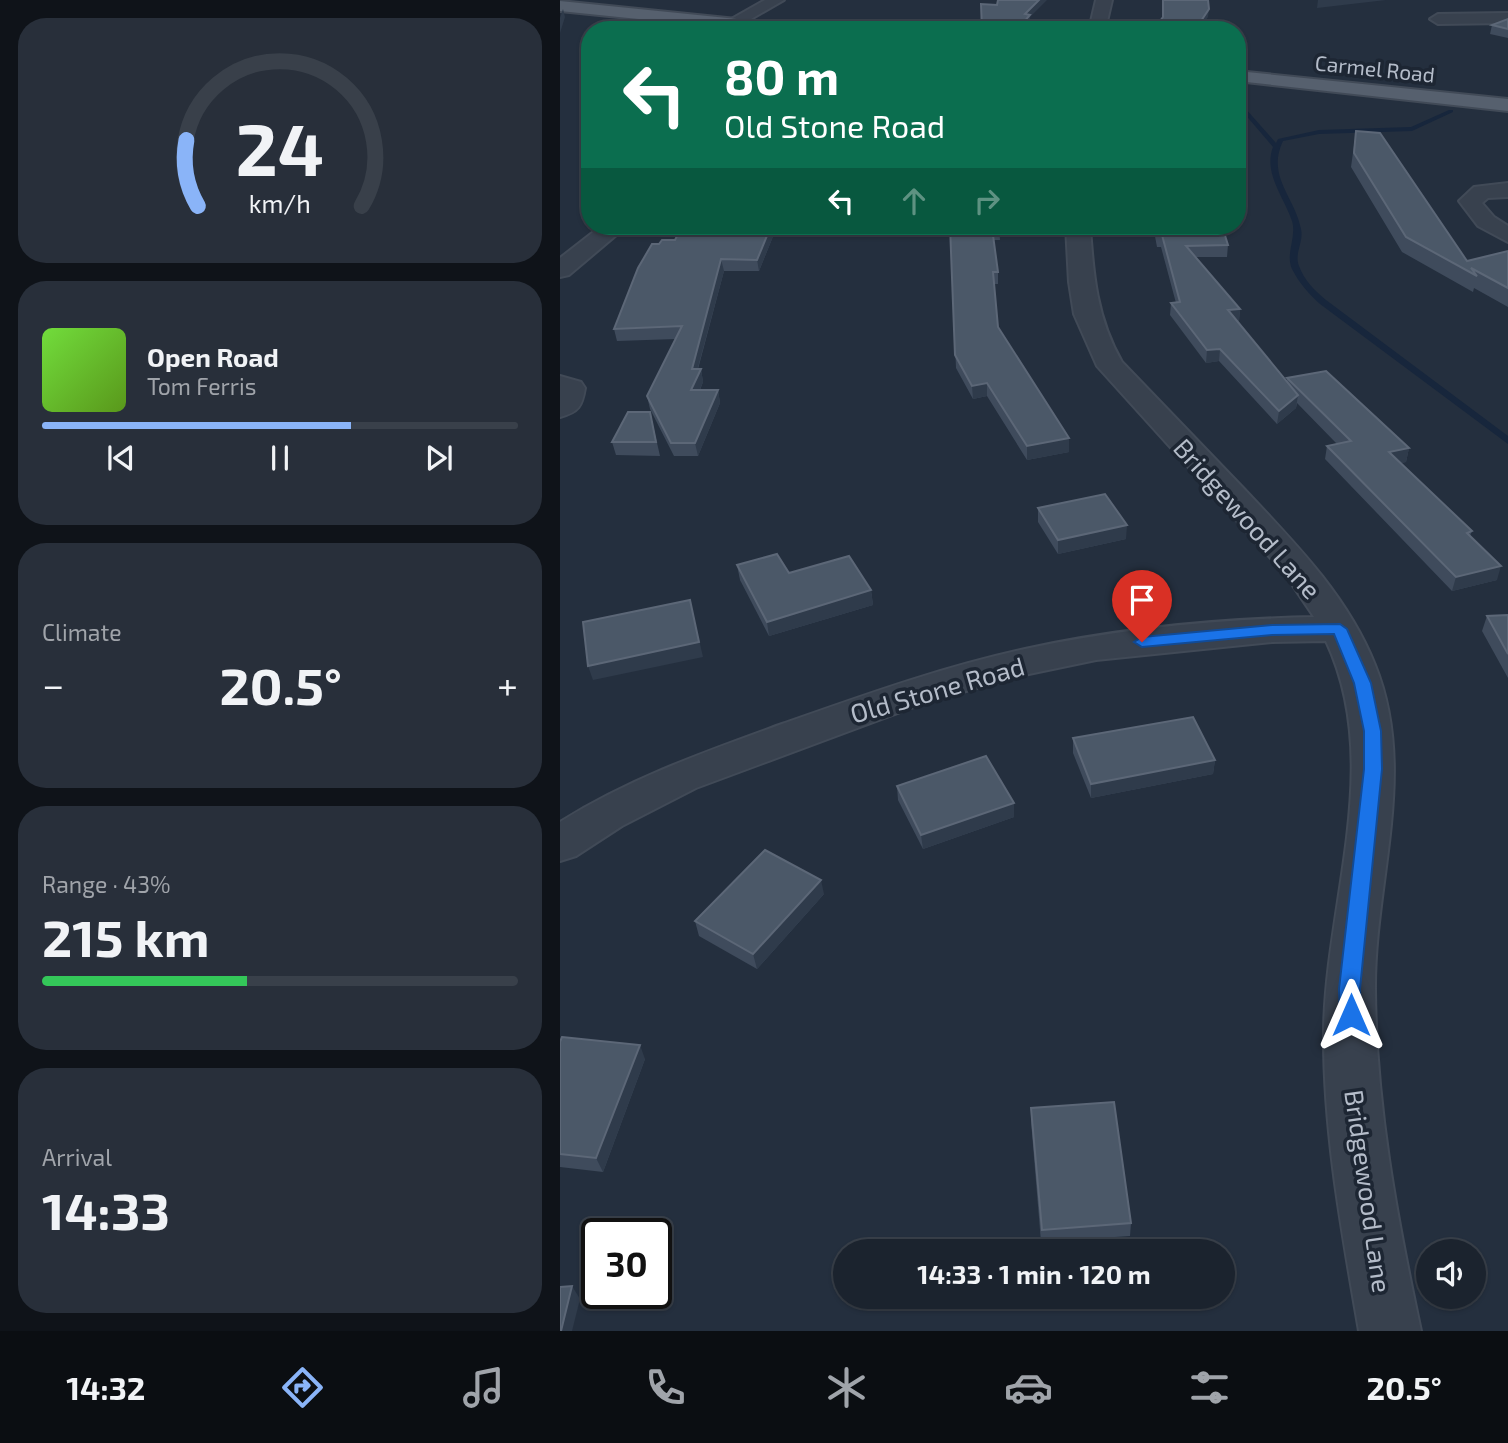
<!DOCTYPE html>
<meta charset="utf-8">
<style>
:root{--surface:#1b232e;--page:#282f3a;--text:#f1f3f6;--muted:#a0a4aa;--line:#39404a;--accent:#8ab4f8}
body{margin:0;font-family:"Exo 2",sans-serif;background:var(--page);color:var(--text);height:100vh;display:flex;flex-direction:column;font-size:26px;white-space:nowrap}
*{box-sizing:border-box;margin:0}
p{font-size:23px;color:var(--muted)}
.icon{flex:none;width:38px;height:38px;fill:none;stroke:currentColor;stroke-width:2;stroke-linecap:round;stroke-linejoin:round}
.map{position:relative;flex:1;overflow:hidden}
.sheet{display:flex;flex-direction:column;gap:18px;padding:18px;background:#0f1319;width:560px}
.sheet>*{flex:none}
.banner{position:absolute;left:21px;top:21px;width:665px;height:214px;border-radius:28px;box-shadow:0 2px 5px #0004,0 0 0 2px var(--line);background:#0b6e4f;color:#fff;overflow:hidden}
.controls{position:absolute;left:856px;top:1239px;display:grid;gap:14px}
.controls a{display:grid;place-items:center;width:70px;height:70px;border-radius:50%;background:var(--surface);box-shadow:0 2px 5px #0004,0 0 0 2px var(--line);font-size:35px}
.speed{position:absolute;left:21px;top:1218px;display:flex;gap:14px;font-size:35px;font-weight:700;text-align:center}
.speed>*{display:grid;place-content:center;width:91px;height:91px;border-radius:50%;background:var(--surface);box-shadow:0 2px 5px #0004,0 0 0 2px var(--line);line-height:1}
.speed .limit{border:4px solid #111;border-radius:10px;background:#fff;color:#111}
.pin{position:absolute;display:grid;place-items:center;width:60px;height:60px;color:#fff;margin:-72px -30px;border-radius:50% 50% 50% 0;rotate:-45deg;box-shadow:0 0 7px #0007}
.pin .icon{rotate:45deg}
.me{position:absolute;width:77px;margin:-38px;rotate:0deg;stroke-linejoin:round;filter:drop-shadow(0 0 5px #0008)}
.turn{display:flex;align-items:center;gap:24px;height:147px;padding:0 28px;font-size:32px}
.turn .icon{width:91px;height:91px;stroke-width:2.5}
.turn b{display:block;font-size:49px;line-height:60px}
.lanes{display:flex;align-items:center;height:66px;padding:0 28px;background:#0003;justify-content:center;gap:35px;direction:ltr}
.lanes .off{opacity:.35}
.big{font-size:52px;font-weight:700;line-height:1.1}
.sheet .card{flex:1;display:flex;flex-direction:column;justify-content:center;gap:10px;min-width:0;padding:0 24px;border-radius:28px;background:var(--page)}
.sheet .dial{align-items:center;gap:0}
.dial svg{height:182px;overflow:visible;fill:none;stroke:var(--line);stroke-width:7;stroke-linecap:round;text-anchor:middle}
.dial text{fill:var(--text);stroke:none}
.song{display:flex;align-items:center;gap:21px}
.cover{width:84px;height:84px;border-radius:10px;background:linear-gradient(135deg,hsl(100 70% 55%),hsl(90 70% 35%))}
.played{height:7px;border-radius:4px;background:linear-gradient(90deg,var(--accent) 65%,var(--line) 65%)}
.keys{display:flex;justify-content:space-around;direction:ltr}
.heat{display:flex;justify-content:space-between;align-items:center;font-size:38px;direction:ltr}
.charge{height:10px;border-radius:5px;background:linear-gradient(90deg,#34c759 43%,var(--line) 0)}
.trip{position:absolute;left:273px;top:1239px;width:402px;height:70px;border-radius:35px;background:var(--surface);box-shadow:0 2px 5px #0004,0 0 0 2px var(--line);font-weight:700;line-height:70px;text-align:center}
.tab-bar{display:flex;height:112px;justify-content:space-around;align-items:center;background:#0b0e12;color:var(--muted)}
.tab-bar .icon{width:49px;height:49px}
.tab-bar .active{color:var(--accent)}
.tab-bar b{font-size:32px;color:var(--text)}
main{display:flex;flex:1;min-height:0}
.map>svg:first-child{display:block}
</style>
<main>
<section class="sheet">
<div class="card dial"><svg viewBox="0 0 100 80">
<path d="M14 69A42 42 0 1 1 86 69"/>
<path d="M14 69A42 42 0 0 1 9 40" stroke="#8ab4f8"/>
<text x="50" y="56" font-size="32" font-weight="700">24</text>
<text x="50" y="72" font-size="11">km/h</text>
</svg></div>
<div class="card">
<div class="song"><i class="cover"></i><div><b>Open Road</b><p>Tom Ferris</p></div></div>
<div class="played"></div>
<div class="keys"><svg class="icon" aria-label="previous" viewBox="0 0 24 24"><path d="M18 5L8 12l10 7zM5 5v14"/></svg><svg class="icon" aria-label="pause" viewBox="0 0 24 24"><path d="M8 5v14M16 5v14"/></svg><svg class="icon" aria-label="next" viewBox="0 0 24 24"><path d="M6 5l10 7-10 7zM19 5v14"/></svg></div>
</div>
<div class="card"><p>Climate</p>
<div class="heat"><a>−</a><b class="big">20.5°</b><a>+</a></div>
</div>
<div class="card"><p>Range · 43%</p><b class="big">215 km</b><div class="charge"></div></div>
<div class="card"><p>Arrival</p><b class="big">14:33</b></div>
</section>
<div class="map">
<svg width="948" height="1331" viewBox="0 0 948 1331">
<rect width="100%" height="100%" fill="#242f3e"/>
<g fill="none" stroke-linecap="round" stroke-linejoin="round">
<path fill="#17263c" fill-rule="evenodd" d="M677 99 716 143 718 139 759 130 851 127 889 110H893V112L852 131 759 134 723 141C706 176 735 197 741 229 744 242 734 253 739 266 744 280 755 291 766 300L948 436V444L760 304C749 294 739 283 732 269 725 253 737 238 732 221 724 197 703 173 713 147L677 105Z"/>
<g stroke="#414a57" stroke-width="4">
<g id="minor">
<path d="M205 0H224L172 30H152Z"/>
<path d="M536 0H552L545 30H529Z"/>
<path d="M948 13V23L878 24 870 19 878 14Z"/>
<path d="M948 183V197L928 198 922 203 934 217 948 226V242L918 226 899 201 914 187Z"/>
<path d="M41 226H67L9 275 0 277V258Z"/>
<path d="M506 226H530C533 275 537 319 562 362 603 405 644 447 685 490 736 544 788 597 815 665 858 771 814 882 815 990 816 1106 837 1218 861 1331H799C782 1232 763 1131 764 1030 766 901 824 764 766 641L712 642 536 660 464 675 370 701 136 788 62 826 16 856 0 861V822C70 778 145 752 222 724 302 696 382 667 465 649 556 629 660 619 754 617L725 574 537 366 514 314 509 282Z"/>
<path d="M0 376 21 382 25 388C22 406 19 412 0 417Z"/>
</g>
</g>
<g stroke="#414a57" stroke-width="4">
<g id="major">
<path d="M0 1 235 25 243 30H186L0 11Z"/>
<path d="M677 71 948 99V111L677 81Z"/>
</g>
</g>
<use href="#minor" fill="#38414e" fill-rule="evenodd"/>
<use href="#major" fill="#56606e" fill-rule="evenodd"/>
</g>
<g fill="#3f4b5c">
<path d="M948 19V38L930 34 932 25Z"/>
<path d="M796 131 907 261 948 251V307L914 288 913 292 842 252 791 167Z"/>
<path d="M122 226H230L227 234H214L199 271H164L138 369H141L143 382 140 390H158L160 403 138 456H114L90 409 87 396 116 339 57 341 54 329 99 244 115 240Z"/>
<path d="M382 226H439L440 240H433L438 272V284H434L438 327 509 452 467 460 427 396 413 399 396 368 390 227Z"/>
<path d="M593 226H662L668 245 667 257H636L680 309 679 321H677L727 381V378L849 448 846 462 840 463 912 531 910 536 937 580 892 591 765 459 767 446 777 444 737 403 736 408 717 424 659 361 646 363 610 315 611 303H616L601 247H597Z"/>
<path d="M90 412 100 456 56 455 52 442Z"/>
<path d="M478 508 566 539 498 554 478 522Z"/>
<path d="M177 565 229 573 311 590 313 605 209 636 180 580Z"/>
<path d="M948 615V678L922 631 927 616Z"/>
<path d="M513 738 655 760 653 774 531 798 513 753Z"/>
<path d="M337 786 454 817 363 849 338 800Z"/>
<path d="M264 894 197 969 139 936 135 921Z"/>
<path d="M0 1042 85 1059 43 1172 0 1167Z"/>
<path d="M471 1108 571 1223 570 1236 481 1242 471 1121Z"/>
</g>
<g fill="#2f3b4b">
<path d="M479 0H487L470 17V24L465 30H456L465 14Z"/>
<path d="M758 0H826L757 8Z"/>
<path d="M3 9 5 17 0 33V18Z"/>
<path d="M649 9 648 17 640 30H635Z"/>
<path d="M211 226H213L214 234 199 271 197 260Z"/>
<path d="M226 226H230L227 234Z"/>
<path d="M161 259 164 271 134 382 132 369Z"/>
<path d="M680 309 679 321 666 322 668 310Z"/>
<path d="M660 349 659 361 646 363 647 350Z"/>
<path d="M141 369 143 382 134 403 131 390Z"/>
<path d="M427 383V396L413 399 412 386Z"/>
<path d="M158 390 160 403 138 456 135 443Z"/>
<path d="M738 395 736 408 717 424 719 411Z"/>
<path d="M509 438V452L467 460V446Z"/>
<path d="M849 448 846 462 826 466 829 452Z"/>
<path d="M567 525 566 539 498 554V540Z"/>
<path d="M941 566 937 580 892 591 896 577Z"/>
<path d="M311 590 313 605 209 636 207 622Z"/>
<path d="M130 600 143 657 33 680 28 666Z"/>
<path d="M655 760 653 774 531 798V784Z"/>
<path d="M454 803V817L363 849 361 835Z"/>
<path d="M261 880 264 894 197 969 193 954Z"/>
<path d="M80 1045 85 1059 43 1172 36 1158Z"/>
<path d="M12 1286 20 1299 12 1331H1Z"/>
</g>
<g fill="#4b5868" stroke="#5c6777" stroke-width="2">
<path d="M438 0H479L465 14 470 15 457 30H422L421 4 437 5Z"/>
<path d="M603 0H648L649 9 635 30H593L603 17Z"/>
<path d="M948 19V29L932 25Z"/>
<path d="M796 131 820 133 907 261 948 251V288L911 268 917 276 846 237 794 153Z"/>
<path d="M122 226H211L197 260 161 259 132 369H141L131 390H158L135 443H111L87 396 122 326 54 329 78 268 92 244H99L102 240H115Z"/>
<path d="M390 226H439L440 228H432L438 272H433L438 327 509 438 467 446 427 383 412 386 395 355Z"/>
<path d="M596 226H662L668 245 626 246 680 309 668 310 738 395 719 411 660 349 647 350 611 303 620 302 602 235H598Z"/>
<path d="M766 371 849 448 829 452 912 531 907 533 941 566 896 577 767 446 791 441 727 378Z"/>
<path d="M68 412H90L96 442H52Z"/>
<path d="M545 494 567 525 498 540 478 508Z"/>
<path d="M217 554 229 573 289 556 311 590 207 622 177 565Z"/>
<path d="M130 600 139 642 28 666 23 622Z"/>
<path d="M948 615V654L927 616Z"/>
<path d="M633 717 655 760 531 784 513 738Z"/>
<path d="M426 756 454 803 361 835 337 786Z"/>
<path d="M205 850 261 880 193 954 135 921Z"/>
<path d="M2 1037 80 1045 36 1158 0 1154V1042Z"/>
<path d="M554 1102 571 1223 482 1230 471 1108Z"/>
<path d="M12 1286 1 1331H0V1287Z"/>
</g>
<path fill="#1a73e8" stroke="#114b97" stroke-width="2" d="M780 624 787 629 811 683 821 731 822 769 800 989 801 1015 798 1022 791 1024 783 1022 780 1015 779 989 804 769V731L794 683 774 634 712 635 582 647 574 642 582 637 712 625Z"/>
<g text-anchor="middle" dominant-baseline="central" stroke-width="7" stroke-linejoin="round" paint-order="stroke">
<g font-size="21" fill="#b4bcc9" stroke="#1d2633">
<text transform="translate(815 68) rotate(6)">Carmel Road</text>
</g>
<g font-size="26" fill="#b4bcc9" stroke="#1d2633">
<text transform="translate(688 518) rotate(48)">Bridgewood Lane</text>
<text transform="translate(377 689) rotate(-16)">Old Stone Road</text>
<text transform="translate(809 1191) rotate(82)">Bridgewood Lane</text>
</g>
</g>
</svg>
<div class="controls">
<a><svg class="icon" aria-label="sound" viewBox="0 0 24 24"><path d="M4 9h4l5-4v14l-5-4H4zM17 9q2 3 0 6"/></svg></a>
</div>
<div class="speed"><div class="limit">30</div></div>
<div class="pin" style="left:582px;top:642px;background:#d93025"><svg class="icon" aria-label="arrive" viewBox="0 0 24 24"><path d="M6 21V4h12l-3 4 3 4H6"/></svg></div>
<svg class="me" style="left:791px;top:1015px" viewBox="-20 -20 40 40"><path d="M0-17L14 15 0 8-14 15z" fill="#1a73e8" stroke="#fff" stroke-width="4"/></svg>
<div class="trip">14:33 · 1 min · 120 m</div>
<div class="banner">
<div class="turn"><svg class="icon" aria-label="left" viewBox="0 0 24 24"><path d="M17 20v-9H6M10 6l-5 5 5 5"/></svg><div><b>80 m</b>Old Stone Road</div></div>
<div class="lanes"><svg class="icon" aria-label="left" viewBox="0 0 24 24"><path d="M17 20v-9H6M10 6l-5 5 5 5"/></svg><svg class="icon off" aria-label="ahead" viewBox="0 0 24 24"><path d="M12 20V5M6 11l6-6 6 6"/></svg><svg class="icon off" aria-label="right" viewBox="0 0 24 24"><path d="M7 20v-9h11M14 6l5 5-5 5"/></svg></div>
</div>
</div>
</main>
<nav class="tab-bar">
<b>14:32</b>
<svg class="icon active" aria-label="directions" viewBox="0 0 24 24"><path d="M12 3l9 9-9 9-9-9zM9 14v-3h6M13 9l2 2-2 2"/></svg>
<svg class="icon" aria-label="music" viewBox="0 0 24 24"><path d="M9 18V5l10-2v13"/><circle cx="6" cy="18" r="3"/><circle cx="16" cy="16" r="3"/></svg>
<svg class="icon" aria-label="phone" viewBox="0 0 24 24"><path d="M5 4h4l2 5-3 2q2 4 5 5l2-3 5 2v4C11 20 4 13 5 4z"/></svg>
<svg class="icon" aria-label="climate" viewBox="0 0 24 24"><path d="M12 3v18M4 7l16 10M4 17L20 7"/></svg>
<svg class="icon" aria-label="car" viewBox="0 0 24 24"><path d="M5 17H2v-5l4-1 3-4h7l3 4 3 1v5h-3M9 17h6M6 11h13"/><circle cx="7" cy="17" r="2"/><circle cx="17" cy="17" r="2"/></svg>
<svg class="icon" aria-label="filters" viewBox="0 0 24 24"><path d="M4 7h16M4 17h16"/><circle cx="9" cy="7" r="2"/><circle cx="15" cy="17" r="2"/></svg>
<b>20.5°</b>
</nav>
